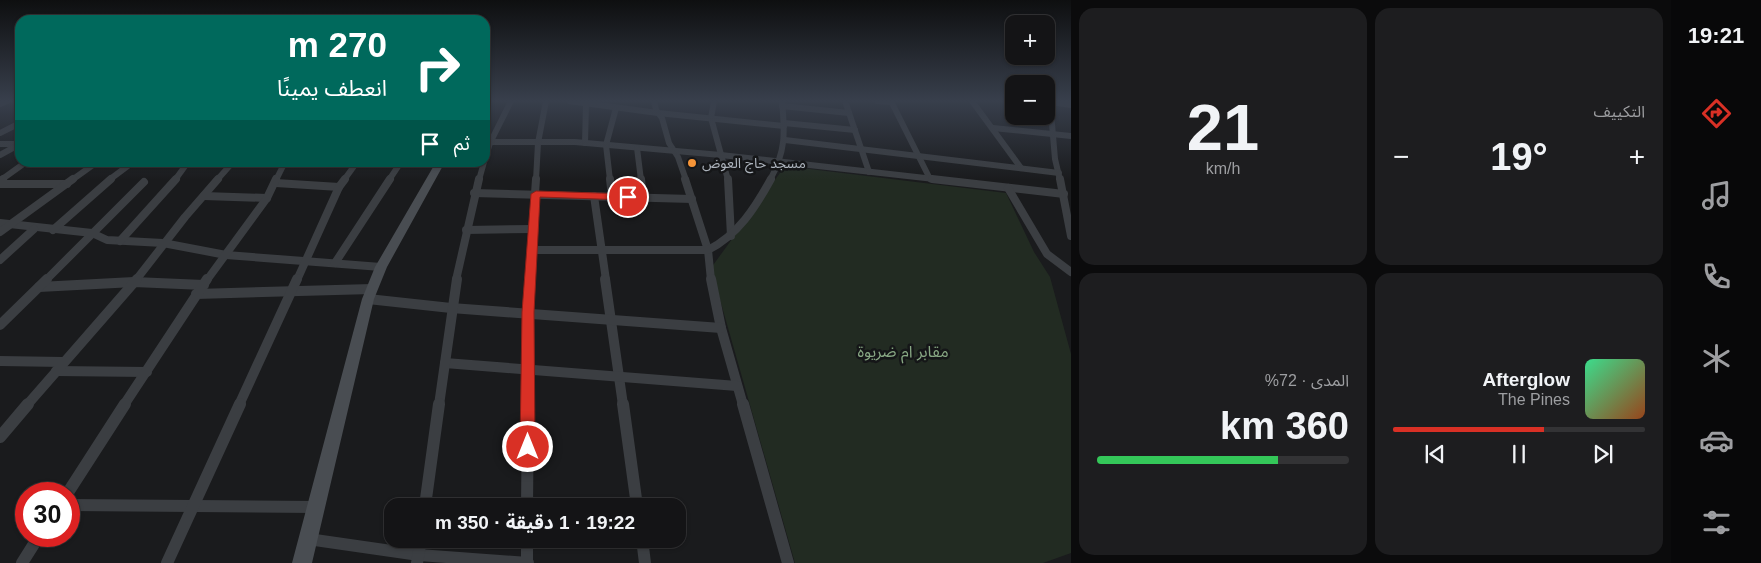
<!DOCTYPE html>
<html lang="ar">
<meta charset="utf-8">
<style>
:root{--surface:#141416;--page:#1d1d1f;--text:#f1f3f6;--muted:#9d9ea1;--line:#333335;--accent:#d93025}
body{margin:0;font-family:Helvetica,"Noto Sans Arabic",sans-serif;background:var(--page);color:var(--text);direction:rtl;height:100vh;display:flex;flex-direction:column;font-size:19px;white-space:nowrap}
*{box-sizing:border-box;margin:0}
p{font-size:16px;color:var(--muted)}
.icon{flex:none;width:28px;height:28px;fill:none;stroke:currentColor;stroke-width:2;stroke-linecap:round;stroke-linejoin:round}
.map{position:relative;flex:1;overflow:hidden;direction:ltr}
.details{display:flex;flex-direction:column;gap:8px;padding:8px;background:#0b0b0c;width:600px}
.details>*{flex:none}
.hud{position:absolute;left:15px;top:15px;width:475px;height:152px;border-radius:15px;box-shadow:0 1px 4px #0004,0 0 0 1px var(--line);direction:rtl;background:#00695c;color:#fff;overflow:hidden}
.controls{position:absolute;left:1005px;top:15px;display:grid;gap:10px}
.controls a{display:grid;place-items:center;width:50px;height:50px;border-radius:10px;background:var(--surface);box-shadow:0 1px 4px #0004,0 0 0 1px var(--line);font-size:25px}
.speed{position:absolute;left:15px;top:482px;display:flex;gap:10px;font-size:25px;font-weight:700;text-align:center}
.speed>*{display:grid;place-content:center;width:65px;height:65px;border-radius:50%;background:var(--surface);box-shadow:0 1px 4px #0004,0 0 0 1px var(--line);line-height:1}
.speed .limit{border:8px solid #d22;background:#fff;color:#111}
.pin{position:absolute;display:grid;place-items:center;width:42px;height:42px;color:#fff;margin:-21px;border:2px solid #fff;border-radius:50%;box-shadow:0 1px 5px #0007}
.me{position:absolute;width:55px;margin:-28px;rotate:0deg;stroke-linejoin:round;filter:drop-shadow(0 0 4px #0008)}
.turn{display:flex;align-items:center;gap:18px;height:105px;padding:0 20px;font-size:22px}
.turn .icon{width:65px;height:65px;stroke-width:2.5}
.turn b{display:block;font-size:35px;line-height:42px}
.then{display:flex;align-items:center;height:48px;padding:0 20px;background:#0003;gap:10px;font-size:19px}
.big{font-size:38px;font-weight:700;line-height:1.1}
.details .widget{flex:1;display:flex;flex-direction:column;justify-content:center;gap:8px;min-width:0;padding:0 18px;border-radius:15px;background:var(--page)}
.details .dial{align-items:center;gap:0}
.dial b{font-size:65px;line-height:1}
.song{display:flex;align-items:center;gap:15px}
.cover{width:60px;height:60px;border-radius:8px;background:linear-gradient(135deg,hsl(150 70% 55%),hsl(20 70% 35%))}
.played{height:5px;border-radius:2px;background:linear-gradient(90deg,var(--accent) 60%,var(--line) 60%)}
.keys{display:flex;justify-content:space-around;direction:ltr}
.heat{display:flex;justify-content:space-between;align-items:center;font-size:28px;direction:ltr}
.charge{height:8px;border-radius:4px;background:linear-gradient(90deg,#34c759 72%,var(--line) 0)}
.details .tiles{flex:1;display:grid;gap:8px;grid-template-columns:repeat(2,1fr)}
.trip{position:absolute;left:384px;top:498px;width:302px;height:50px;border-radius:15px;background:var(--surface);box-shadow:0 1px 4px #0004,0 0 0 1px var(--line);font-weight:700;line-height:50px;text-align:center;direction:rtl}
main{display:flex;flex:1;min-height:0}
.menu{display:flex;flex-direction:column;width:90px;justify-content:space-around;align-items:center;background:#080809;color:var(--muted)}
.menu .icon{width:35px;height:35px}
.menu .on{color:var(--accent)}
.menu b{font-size:22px;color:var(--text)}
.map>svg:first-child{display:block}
</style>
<main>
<nav class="menu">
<b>19:21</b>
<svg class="icon on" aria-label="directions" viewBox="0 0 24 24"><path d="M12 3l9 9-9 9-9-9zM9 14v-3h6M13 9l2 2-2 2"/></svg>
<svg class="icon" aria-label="music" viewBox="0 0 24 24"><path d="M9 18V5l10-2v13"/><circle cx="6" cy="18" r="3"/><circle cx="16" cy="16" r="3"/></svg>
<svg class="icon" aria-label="phone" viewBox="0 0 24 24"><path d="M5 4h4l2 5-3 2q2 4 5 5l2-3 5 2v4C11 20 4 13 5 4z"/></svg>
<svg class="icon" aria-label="climate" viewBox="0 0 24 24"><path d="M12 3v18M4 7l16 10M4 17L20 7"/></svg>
<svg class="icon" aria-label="car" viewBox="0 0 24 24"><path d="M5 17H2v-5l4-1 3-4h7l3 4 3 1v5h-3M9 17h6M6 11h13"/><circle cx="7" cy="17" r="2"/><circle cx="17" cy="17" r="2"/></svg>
<svg class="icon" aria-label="filters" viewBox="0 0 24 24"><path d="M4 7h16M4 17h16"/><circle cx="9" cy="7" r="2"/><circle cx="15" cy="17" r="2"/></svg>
</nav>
<section class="details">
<div class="tiles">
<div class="widget"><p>التكييف</p>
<div class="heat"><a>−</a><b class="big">19°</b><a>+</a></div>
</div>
<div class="widget dial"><b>21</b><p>km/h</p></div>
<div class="widget">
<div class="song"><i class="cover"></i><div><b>Afterglow</b><p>The Pines</p></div></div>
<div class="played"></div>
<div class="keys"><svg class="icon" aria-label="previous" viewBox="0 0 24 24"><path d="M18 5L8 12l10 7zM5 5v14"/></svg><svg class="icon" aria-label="pause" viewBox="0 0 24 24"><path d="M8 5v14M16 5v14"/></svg><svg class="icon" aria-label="next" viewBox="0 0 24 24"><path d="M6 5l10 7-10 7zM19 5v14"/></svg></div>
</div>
<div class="widget"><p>المدى · 72%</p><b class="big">360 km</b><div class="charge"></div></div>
</div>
</section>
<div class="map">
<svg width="1071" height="563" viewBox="0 0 1071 563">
<rect width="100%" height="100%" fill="#1a1b1d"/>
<path fill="#222b22" d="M785 166 1006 193 1034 252 1050 277 1071 354V553L1043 563H795L711 268Z"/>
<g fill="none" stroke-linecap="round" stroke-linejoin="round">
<g stroke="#3b3e42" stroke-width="6">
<path d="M569 101 658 113 784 126"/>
<path d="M654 101 656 110 662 118 669 143 678 157 686 180"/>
<path d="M714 101 711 118 728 180"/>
<path d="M845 101 869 172"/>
<path d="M877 101 892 102"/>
<path d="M891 101 930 179"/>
<path d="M972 101 1021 168"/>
<path d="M1050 101 1055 159 1060 180"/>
<path d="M1051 102 1071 105"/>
<path d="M0 104 7 101"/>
<path d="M782 106 849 113"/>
<path d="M784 123 855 130"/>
<path d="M993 128 1071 136"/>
<path d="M0 133 20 123"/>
<path d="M785 140 1059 173"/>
<path d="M485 142H575L721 155 943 180"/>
<path d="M585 143 586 104"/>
<path d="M0 144H20"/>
<path d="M637 148 641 180"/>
<path d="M0 155 20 144"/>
<path d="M485 159 490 143 511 101"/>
<path d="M1 180 26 162"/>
<path d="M72 180 97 162"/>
<path d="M109 180 133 162"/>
<path d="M175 180 188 162"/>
<path d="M217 180 233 162"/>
<path d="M276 180 285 162"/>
<path d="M344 180 357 162"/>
<path d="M389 180 401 162"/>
<path d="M479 180 484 162"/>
<path d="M536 180 538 143 546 101"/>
<path d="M610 180 606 145 616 108"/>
<path d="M770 180C786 151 785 133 782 101"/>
</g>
<g stroke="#3b3e42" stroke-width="8">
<path d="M610 179 612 197"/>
<path d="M641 179 643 198"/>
<path d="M685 179 708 250 711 280"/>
<path d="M728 179 731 236"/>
<path d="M932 179 1064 194"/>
<path d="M1060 179 1071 236"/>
<path d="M0 181 3 179"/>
<path d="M276 183 339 187"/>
<path d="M0 184H67"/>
<path d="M1008 188 1047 254 1071 272"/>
<path d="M474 193 692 199"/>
<path d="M204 196 267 198"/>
<path d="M594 196 606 280"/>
<path d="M0 223 92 233 107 240 163 243 226 255 381 267"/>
<path d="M53 230 111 179"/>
<path d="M466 230 533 229"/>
<path d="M0 232 73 179"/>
<path d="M120 241 176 179"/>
<path d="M531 250H708C738 235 755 208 771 179"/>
<path d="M0 260 34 229"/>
<path d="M335 263 390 179"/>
<path d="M46 280 144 182"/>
<path d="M136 280 185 217 218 179"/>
<path d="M207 280 267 198 276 179"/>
<path d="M297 280 339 187 345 179"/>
<path d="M456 280 479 179"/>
<path d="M529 280 536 179"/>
</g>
<g stroke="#3b3e42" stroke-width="10">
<path d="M605 279 623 405"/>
<path d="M711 279 721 328 743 405"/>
<path d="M39 287 134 282 204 285"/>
<path d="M196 294 372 289"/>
<path d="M368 299 451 308 721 328"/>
<path d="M0 325 47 279"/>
<path d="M0 361 63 362"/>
<path d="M445 363 737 386"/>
<path d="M56 371 147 372"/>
<path d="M27 405 137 279"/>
<path d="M124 405 207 279"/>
<path d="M239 405 297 279"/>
<path d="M439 405 457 279"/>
<path d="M528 405 529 279"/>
</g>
<g stroke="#3b3e42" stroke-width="12">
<path d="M623 404 637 506"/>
<path d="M743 404 788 563"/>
<path d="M0 437 28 404"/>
<path d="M67 494 125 404"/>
<path d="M69 505 316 507"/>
<path d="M425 506 439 404"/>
<path d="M527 506 528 404"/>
<path d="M308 539 419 555 528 563"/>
<path d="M527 539V563"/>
<path d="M642 539 645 563"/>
<path d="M22 563 39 536"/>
<path d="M167 563 240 404"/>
<path d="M417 563 421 539"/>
</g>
<path fill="#494d52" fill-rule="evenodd" d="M436 162H445L387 267 374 299 312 563H292L362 299 375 267Z"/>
</g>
<linearGradient id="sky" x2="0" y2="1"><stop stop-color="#0e0f10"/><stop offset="0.56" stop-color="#383f4c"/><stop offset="1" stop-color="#383f4c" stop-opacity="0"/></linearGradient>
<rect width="1071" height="180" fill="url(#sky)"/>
<path fill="#d93025" stroke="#8d1f18" d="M536 191 628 194 632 197 628 200 540 197 534 312 535 447 533 451 528 453 522 451 520 447 522 312 531 194Z"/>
<circle fill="#f79538" stroke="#151618" stroke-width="2" cx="692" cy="163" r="5"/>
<g text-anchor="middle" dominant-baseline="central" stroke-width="5" stroke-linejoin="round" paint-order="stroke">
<g font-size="14" fill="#adb4bd" stroke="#151618" text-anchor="start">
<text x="702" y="163">مسجد حاج العوض</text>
</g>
<g font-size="16" fill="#88a884" stroke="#151618">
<text x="903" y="351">مقابر ام ضريوة</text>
</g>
</g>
</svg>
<div class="controls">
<a>+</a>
<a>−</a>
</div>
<div class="speed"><div class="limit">30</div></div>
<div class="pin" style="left:628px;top:197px;background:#d93025"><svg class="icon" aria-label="arrive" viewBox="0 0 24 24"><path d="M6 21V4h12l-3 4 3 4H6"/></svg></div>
<svg class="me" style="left:528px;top:447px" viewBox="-20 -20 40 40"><circle r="17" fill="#d93025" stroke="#fff" stroke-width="3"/><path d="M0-11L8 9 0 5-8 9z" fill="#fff"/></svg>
<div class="trip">19:22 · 1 دقيقة · 350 m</div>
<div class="hud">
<div class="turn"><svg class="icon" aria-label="right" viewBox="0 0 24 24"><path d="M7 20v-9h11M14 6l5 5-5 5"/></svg><div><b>270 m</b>انعطف يمينًا</div></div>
<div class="then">ثم<svg class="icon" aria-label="arrive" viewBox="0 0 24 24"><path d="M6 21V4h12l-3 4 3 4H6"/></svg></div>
</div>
</div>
</main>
